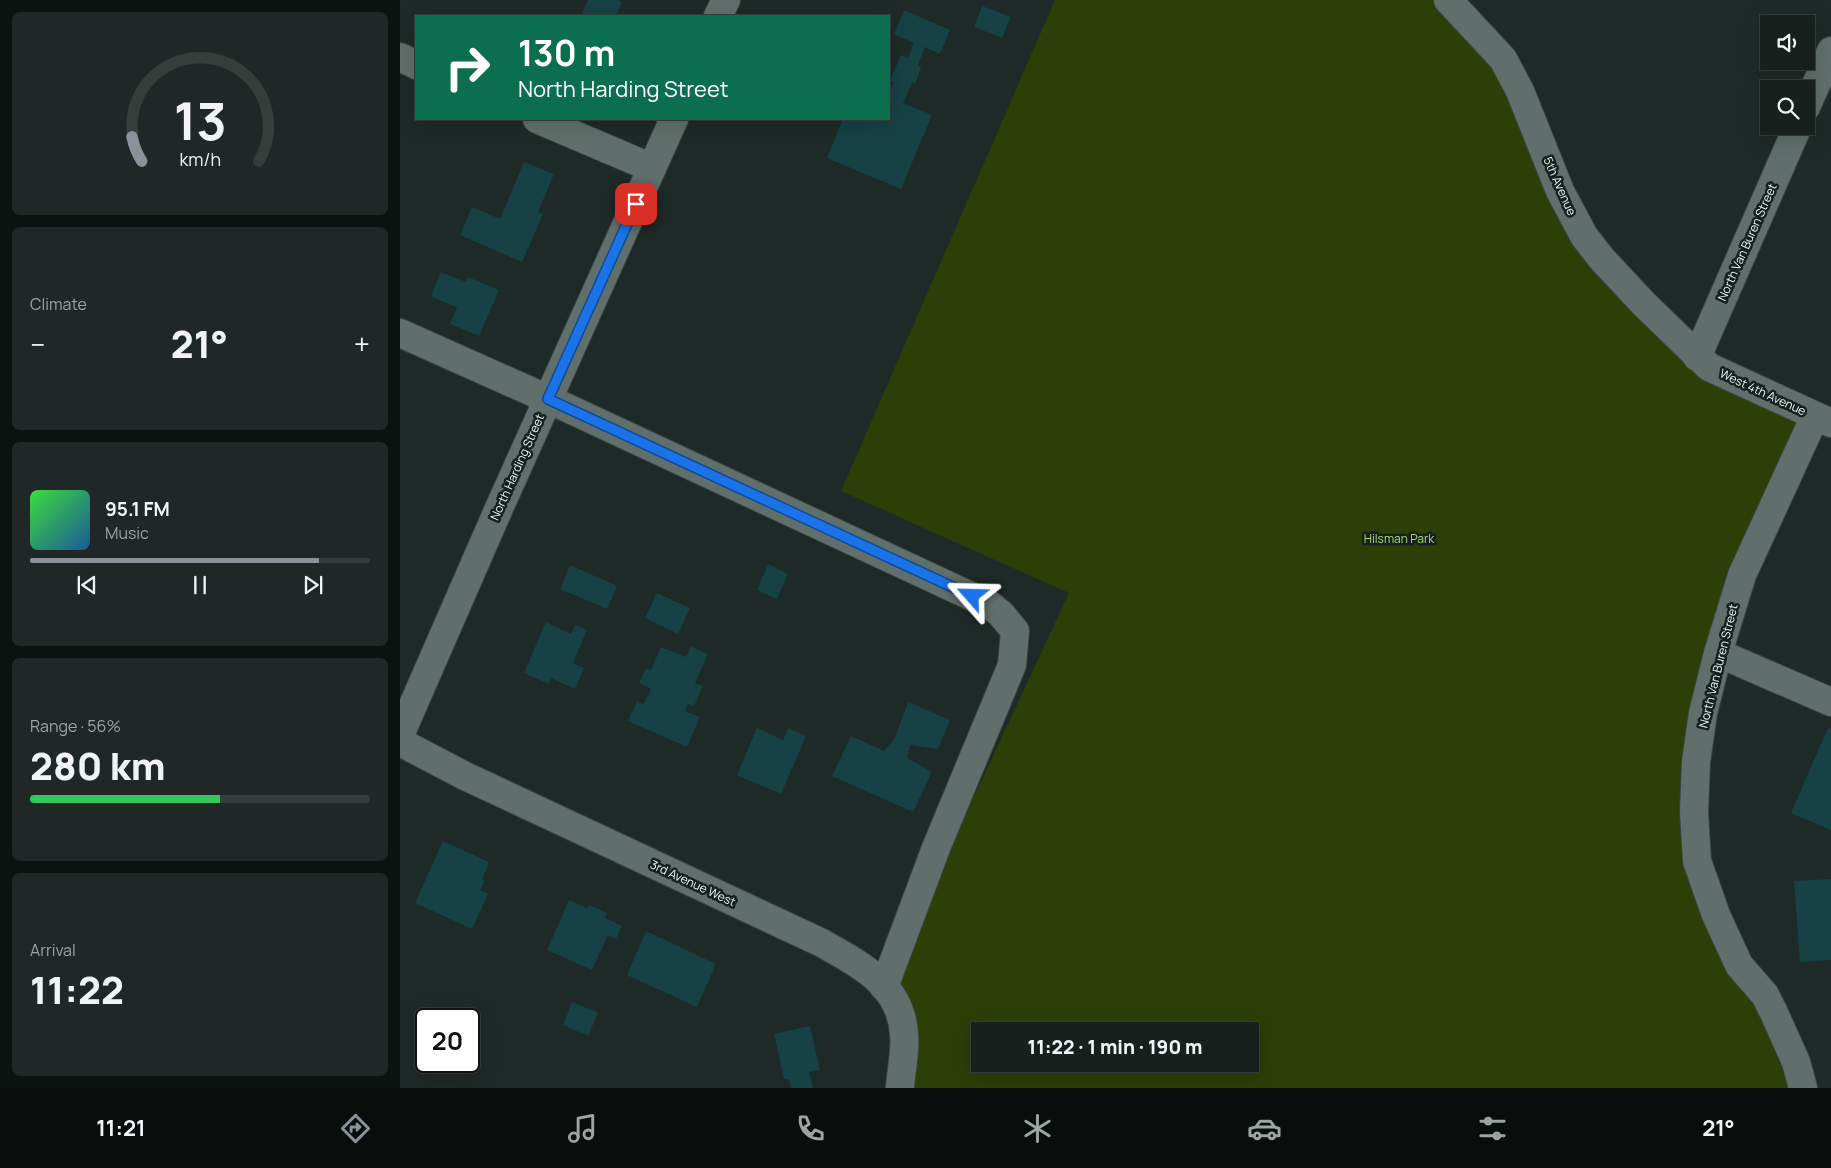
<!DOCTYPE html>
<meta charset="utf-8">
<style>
:root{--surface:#16201d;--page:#1f2826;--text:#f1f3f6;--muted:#9ea3a4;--line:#353e3b;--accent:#8c9099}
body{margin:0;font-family:Manrope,sans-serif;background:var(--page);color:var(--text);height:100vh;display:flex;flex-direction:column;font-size:19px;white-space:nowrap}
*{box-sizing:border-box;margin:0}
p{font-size:16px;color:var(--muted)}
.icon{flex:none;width:28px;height:28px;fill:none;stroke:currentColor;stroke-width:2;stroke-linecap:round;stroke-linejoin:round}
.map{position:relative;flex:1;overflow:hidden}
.sheet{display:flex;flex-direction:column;gap:12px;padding:12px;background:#0c1210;width:400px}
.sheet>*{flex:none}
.top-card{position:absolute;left:15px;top:15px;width:475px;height:105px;border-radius:0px;box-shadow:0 5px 20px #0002,0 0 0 1px var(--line);background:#0b6e4f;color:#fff;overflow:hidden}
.controls{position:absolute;left:1360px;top:15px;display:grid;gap:10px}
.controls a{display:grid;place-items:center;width:55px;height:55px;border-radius:0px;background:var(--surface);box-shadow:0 5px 20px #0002,0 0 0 1px var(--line);font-size:25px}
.speed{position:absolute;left:15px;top:1008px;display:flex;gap:10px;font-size:25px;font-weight:700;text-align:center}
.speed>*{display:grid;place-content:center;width:65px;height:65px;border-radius:50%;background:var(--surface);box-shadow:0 5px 20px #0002,0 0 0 1px var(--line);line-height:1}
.speed .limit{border:2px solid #111;border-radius:8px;background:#fff;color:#111}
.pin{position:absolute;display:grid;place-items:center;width:42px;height:42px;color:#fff;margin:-21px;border-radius:10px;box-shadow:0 2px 8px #0006}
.me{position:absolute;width:55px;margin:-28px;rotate:295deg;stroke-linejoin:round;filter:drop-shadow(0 0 4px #0008)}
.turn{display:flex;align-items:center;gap:18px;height:105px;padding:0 20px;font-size:22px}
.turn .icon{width:65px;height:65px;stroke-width:2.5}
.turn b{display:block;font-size:35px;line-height:42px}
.big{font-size:38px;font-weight:800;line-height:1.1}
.sheet .widget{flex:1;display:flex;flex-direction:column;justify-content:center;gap:8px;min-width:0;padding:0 18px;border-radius:8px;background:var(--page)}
.sheet .dial{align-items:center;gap:0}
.dial svg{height:130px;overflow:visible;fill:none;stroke:var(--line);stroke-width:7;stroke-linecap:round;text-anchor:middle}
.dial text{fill:var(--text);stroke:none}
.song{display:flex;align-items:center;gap:15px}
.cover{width:60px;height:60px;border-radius:8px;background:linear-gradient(135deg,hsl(120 70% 55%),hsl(210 70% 35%))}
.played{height:5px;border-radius:2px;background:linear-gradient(90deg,var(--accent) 85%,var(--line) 85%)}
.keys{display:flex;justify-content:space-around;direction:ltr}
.heat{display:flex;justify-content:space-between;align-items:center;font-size:28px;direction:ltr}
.charge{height:8px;border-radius:4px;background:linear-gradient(90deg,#34c759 56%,var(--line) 0)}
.trip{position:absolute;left:571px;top:1022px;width:288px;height:50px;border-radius:0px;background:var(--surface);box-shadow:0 5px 20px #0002,0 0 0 1px var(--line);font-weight:800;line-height:50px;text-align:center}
.dock{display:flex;height:80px;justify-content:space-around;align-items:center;background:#090d0c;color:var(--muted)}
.dock .icon{width:35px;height:35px}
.dock .current{color:var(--accent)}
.dock b{font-size:22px;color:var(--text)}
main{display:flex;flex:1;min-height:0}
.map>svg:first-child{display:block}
</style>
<main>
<section class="sheet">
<div class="widget dial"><svg viewBox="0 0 100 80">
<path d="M14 69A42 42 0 1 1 86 69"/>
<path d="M14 69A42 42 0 0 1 8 54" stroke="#8c9099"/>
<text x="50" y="56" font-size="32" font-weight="700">13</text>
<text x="50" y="72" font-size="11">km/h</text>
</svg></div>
<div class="widget"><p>Climate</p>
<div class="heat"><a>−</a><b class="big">21°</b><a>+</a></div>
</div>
<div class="widget">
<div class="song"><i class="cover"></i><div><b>95.1 FM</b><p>Music</p></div></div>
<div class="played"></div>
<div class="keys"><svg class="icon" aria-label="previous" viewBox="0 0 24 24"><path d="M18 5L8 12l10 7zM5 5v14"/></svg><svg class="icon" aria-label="pause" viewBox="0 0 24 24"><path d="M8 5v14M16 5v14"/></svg><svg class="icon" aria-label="next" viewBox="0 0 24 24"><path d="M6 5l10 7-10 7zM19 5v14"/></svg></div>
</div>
<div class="widget"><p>Range · 56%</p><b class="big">280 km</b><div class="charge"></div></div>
<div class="widget"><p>Arrival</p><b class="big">11:22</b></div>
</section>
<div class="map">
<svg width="1431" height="1088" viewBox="0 0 1431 1088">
<rect width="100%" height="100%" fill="#1e2a27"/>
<path fill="#2b3f07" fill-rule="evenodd" d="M655 0H1038L1099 64 1155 195 1306 372 1409 419 1336 575 1289 817 1398 1088H502L486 986 669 593 441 491ZM580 1031H850V1064H580Z"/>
<g fill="#164145">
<path d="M188 0H218L222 2 216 16H181Z"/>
<path d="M582 6 611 17 602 38 574 27Z"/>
<path d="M504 10 550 30 540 54 525 47 518 65 521 68 515 84 512 83 503 103 532 115 501 189 427 158 443 119H489V92L494 82 490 81 501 55 508 58 514 43 494 34Z"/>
<path d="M124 162 154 174 138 212 143 214 122 262 60 235 72 207 100 219Z"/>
<path d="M41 272 66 282 68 277 99 290 79 336 50 324 57 308 31 296Z"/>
<path d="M368 564 388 574 377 599 357 590Z"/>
<path d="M170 565 217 586 207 609 160 589Z"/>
<path d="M257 593 290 608 278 634 245 618Z"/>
<path d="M146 622 171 634 175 625 187 630 173 663 184 668 175 689 151 678 149 684 124 673Z"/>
<path d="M291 646 308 654 295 683 303 686 294 706 288 704 285 711 300 717 287 747 228 721 237 701 244 704 251 689 239 683 246 668 251 670 261 647 286 657Z"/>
<path d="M508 702 550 720 538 749 510 745 507 758 532 772 513 812 432 776 451 736 484 751 495 738Z"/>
<path d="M357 728 383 740 388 728 406 736 381 794 337 775Z"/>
<path d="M1428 728 1431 729V830L1391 813Z"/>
<path d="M43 841 89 862 82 880 85 881 80 890 88 894 72 929 15 903Z"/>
<path d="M1431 879V960L1400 962 1394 881Z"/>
<path d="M169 900 187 908 189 905 207 913 205 918 222 926 216 939 208 935 192 970 147 950Z"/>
<path d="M246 931 316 964 297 1007 227 975Z"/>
<path d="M172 1002 198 1013 188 1036 163 1025Z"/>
<path d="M410 1026 420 1070 409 1072 413 1088H391L389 1079H384L374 1034Z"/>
</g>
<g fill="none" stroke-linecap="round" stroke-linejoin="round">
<g stroke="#3a4542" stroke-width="30">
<g id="minor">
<path d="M1048 0 1103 59 1120 91 1160 191 1184 236 1201 258 1243 303 1309 367 1431 423"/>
<path d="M318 16 326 0"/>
<path d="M0 57 16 65"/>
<path d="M1406 107 1431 51"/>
<path d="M137 119 252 168"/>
<path d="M0 333 148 399 590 605 601 614 615 631 612 665 536 848 484 987"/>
<path d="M1297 357 1398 126"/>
<path d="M1318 653 1431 702"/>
<path d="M0 735 100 506 274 119"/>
<path d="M0 742 65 776 422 943C460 965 501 984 504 1034 506 1051 501 1070 500 1088"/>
<path d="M1403 1088 1396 1062 1374 1013 1365 995 1339 965 1316 915 1297 861 1294 812 1296 762 1303 713 1318 653 1342 575 1415 416"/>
</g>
</g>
<use href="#minor" stroke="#606f6b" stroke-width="28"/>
</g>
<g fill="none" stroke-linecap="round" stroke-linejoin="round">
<g stroke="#114b97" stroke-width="12">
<path id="route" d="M236 204 148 399 572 596"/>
</g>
<use href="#route" stroke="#1a73e8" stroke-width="9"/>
</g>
<g text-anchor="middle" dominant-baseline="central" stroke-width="5" stroke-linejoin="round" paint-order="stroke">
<g font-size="12" fill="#eef6f4" stroke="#14211e">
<text transform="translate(1160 186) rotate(66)">5th Avenue</text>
<text transform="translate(1347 242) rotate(-66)">North Van Buren Street</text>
<text transform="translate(1363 392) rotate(25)">West 4th Avenue</text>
<text transform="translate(117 467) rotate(-66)">North Harding Street</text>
<text transform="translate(1318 666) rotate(-76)">North Van Buren Street</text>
<text transform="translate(293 883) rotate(25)">3rd Avenue West</text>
</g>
<g font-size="12" fill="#addb6d" stroke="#14211e">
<text x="999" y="538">Hilsman Park</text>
</g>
</g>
</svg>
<div class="controls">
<a><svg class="icon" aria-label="sound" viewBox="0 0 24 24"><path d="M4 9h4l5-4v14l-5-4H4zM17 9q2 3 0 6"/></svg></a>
<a><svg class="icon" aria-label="search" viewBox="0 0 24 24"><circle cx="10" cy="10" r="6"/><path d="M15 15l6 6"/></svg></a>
</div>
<div class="speed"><div class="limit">20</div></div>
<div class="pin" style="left:236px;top:204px;background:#d93025"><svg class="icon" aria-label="arrive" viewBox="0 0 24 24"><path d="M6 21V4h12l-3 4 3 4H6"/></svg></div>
<svg class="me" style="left:572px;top:596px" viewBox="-20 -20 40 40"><path d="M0-17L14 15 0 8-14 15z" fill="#1a73e8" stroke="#fff" stroke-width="4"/></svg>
<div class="trip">11:22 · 1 min · 190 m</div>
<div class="top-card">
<div class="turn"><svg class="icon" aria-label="right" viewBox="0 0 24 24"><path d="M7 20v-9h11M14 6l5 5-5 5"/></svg><div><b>130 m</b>North Harding Street</div></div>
</div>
</div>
</main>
<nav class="dock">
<b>11:21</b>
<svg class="icon current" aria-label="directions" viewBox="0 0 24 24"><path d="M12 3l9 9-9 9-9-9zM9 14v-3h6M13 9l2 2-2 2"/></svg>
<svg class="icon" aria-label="music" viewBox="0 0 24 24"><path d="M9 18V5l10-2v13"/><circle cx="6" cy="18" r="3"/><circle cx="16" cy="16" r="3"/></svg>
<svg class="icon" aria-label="phone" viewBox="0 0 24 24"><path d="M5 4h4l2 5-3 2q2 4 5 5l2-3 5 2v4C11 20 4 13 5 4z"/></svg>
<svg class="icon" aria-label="climate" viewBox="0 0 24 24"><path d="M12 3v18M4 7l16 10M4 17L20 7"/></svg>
<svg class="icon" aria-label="car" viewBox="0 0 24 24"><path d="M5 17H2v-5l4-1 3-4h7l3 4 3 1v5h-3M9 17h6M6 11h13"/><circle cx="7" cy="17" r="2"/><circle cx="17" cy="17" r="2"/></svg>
<svg class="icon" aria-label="filters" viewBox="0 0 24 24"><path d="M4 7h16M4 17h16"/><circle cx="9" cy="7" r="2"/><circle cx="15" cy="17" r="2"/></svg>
<b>21°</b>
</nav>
